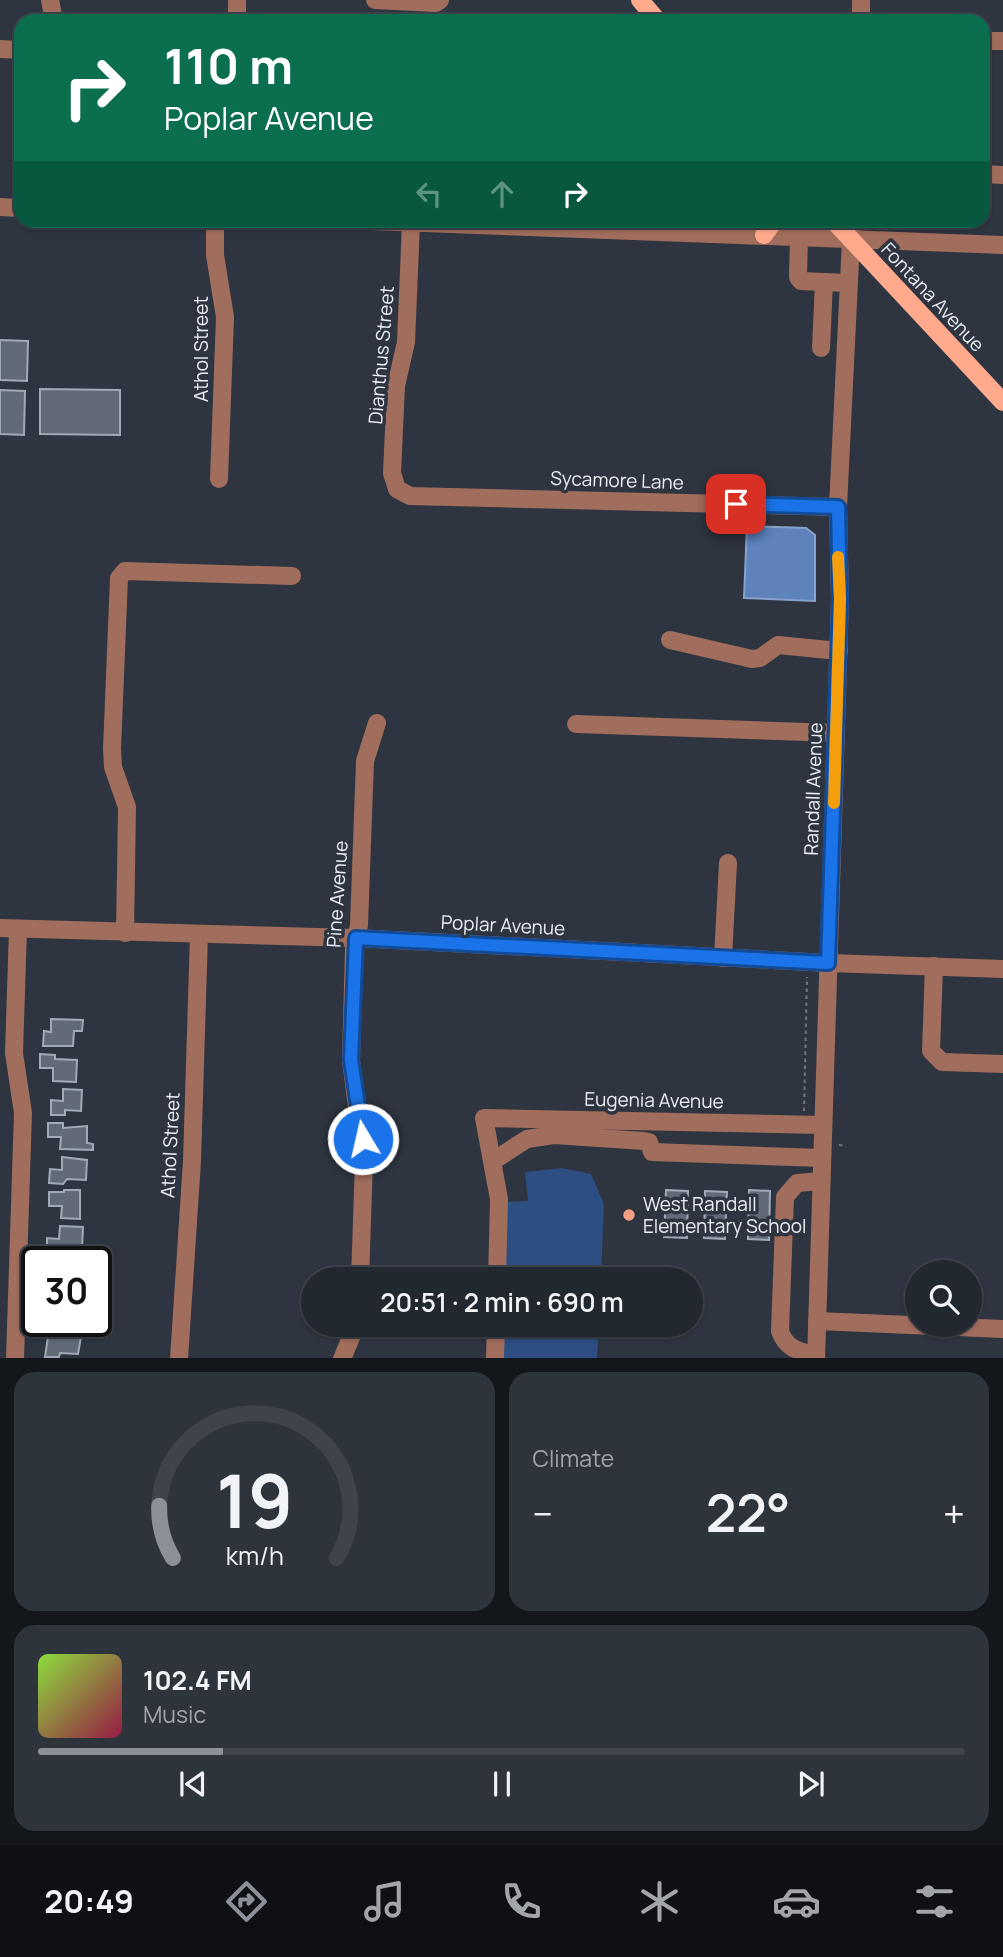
<!DOCTYPE html>
<meta charset="utf-8">
<style>
:root{--surface:#222830;--page:#2e343c;--text:#f1f3f6;--muted:#a2a6ab;--line:#3f444c;--accent:#8c9099}
body{margin:0;font-family:Manrope,sans-serif;background:var(--page);color:var(--text);height:100vh;display:flex;flex-direction:column;font-size:26px;white-space:nowrap}
*{box-sizing:border-box;margin:0}
p{font-size:23px;color:var(--muted)}
.icon{flex:none;width:38px;height:38px;fill:none;stroke:currentColor;stroke-width:2;stroke-linecap:round;stroke-linejoin:round}
.map{position:relative;height:1358px;overflow:hidden}
.panel{display:flex;flex-direction:column;gap:14px;padding:14px;background:#13161a;flex:1}
.panel>*{flex:none}
.banner{position:absolute;left:14px;top:14px;width:976px;height:214px;border-radius:21px;box-shadow:0 2px 5px #0004,0 0 0 2px var(--line);background:#0b6e4f;color:#fff;overflow:hidden}
.buttons{position:absolute;left:905px;top:1260px;display:grid;gap:14px}
.buttons a{display:grid;place-items:center;width:77px;height:77px;border-radius:50%;background:var(--surface);box-shadow:0 2px 5px #0004,0 0 0 2px var(--line);font-size:35px}
.speed{position:absolute;left:21px;top:1246px;display:flex;gap:14px;font-size:35px;font-weight:700;text-align:center}
.speed>*{display:grid;place-content:center;width:91px;height:91px;border-radius:50%;background:var(--surface);box-shadow:0 2px 5px #0004,0 0 0 2px var(--line);line-height:1}
.speed .limit{border:4px solid #111;border-radius:10px;background:#fff;color:#111}
.pin{position:absolute;display:grid;place-items:center;width:60px;height:60px;color:#fff;margin:-30px;border-radius:14px;box-shadow:0 4px 10px #0006}
.me{position:absolute;width:77px;margin:-38px;rotate:351deg;stroke-linejoin:round;filter:drop-shadow(0 0 5px #0008)}
.turn{display:flex;align-items:center;gap:24px;height:147px;padding:0 35px;font-size:32px}
.turn .icon{width:91px;height:91px;stroke-width:2.5}
.turn b{display:block;font-size:49px;line-height:60px}
.lanes{display:flex;align-items:center;height:66px;padding:0 35px;background:#0003;justify-content:center;gap:35px;direction:ltr}
.lanes .off{opacity:.35}
.big{font-size:52px;font-weight:600;line-height:1.1}
.panel .card{flex:1;display:flex;flex-direction:column;justify-content:center;gap:10px;min-width:0;padding:0 24px;border-radius:21px;background:var(--page)}
.panel .dial{align-items:center;gap:0}
.dial svg{height:182px;overflow:visible;fill:none;stroke:var(--line);stroke-width:7;stroke-linecap:round;text-anchor:middle}
.dial text{fill:var(--text);stroke:none}
.song{display:flex;align-items:center;gap:21px}
.cover{width:84px;height:84px;border-radius:10px;background:linear-gradient(135deg,hsl(90 70% 55%),hsl(340 70% 35%))}
.played{height:7px;border-radius:4px;background:linear-gradient(90deg,var(--accent) 20%,var(--line) 20%)}
.keys{display:flex;justify-content:space-around;direction:ltr}
.heat{display:flex;justify-content:space-between;align-items:center;font-size:38px;direction:ltr}
.panel .tiles{flex:1;display:grid;gap:14px;grid-template-columns:1fr 1fr}
.card:last-child{grid-column:span 2}
.trip{position:absolute;left:301px;top:1267px;width:402px;height:70px;border-radius:35px;background:var(--surface);box-shadow:0 2px 5px #0004,0 0 0 2px var(--line);font-weight:600;line-height:70px;text-align:center}
.dock{display:flex;height:112px;justify-content:space-around;align-items:center;background:#0e1013;color:var(--muted)}
.dock .icon{width:49px;height:49px}
.dock .on{color:var(--accent)}
.dock b{font-size:32px;color:var(--text)}
.map>svg:first-child{display:block}
</style>
<div class="map">
<svg width="1003" height="1359" viewBox="0 0 1003 1359">
<rect width="100%" height="100%" fill="#2e3540"/>
<g fill="#2d4e83">
<path d="M562 1168 591 1174 604 1204 601 1279H503L506 1202 528 1201 525 1172Z"/>
<path d="M502 1325H599L597 1358 501 1359Z"/>
</g>
<path fill="#5d82bc" stroke="#87a2cd" stroke-width="2" d="M747 526 806 528 815 535V601L744 598Z"/>
<g fill="#626a77" stroke="#a0a9b7" stroke-width="2">
<path d="M0 340 28 341 27 381 0 380Z"/>
<path d="M40 389 120 390V435L40 434Z"/>
<path d="M0 390 25 391 24 435 0 434Z"/>
<path d="M51 1019 83 1020 82 1031H74L73 1046H43L44 1031 51 1032Z"/>
<path d="M40 1054 55 1055V1059L77 1060 76 1082 53 1081V1068H40Z"/>
<path d="M63 1089 82 1090 81 1111 65 1110V1115H51V1100L63 1101Z"/>
<path d="M48 1123H63V1128L87 1126V1143L93 1144V1150L60 1149 61 1137H48Z"/>
<path d="M62 1157 87 1160 86 1180 67 1179 63 1184 49 1183 50 1169 62 1170Z"/>
<path d="M64 1190H80V1219L61 1218 62 1206H49V1192H64Z"/>
<path d="M666 1190 688 1191 687 1238 664 1237Z"/>
<path d="M749 1190 770 1191 769 1240 748 1239Z"/>
<path d="M705 1191 727 1192 725 1239 704 1238Z"/>
<path d="M60 1226 83 1227 82 1249 47 1252V1238L59 1239Z"/>
<path d="M49 1330 82 1331 78 1354 60 1353 59 1357H45Z"/>
</g>
<g fill="none" stroke-linecap="round" stroke-linejoin="round">
<g stroke="#717781" stroke-width="2" stroke-dasharray="3.5 3.5" stroke-linecap="butt">
<path d="M804 1111 807 977"/>
<path d="M839 1145 846 1146"/>
</g>
<g stroke="#a16d5c" stroke-width="18">
<path d="M50 0 54 21"/>
<path d="M375 0 436 3 440 0"/>
<path d="M237 21V0"/>
<path d="M861 21V0"/>
<path d="M984 41H1003"/>
<path d="M0 49 21 50"/>
<path d="M984 174 1003 175"/>
<path d="M0 207 21 208"/>
<path d="M215 220V255L225 317 219 479"/>
<path d="M345 220 1003 245"/>
<path d="M411 223 406 342 396 386 392 473 397 489 410 496 838 507"/>
<path d="M799 236 798 277 801 281 847 283"/>
<path d="M821 348 824 282"/>
<path d="M670 640 752 659 760 658 778 645 839 651"/>
<path d="M576 724 836 733"/>
<path d="M0 928 356 938 828 963 1003 969"/>
<path d="M125 933 127 807 113 767 112 749 119 578 125 571 292 576"/>
<path d="M723 958 728 863"/>
<path d="M934 966 931 1051 942 1062 1003 1064"/>
<path d="M493 1161 527 1139 554 1135 644 1141 649 1142 652 1152 822 1158"/>
<path d="M360 1279 364 1161 351 1060 354 949 359 925 365 761 377 723"/>
<path d="M497 1279 499 1199 484 1118 823 1125"/>
<path d="M817 1321 1003 1329"/>
<path d="M816 1356C799 1351 786 1349 780 1331L785 1197 797 1183 821 1181"/>
<path d="M15 1359 23 1113 14 1053 18 929"/>
<path d="M179 1359 192 1161 199 934"/>
<path d="M342 1359 356 1325"/>
<path d="M495 1359 496 1325"/>
<path d="M816 1359 840 599 838 507 852 220"/>
</g>
<g stroke="#ffaa8d" stroke-width="18">
<path d="M640 0 658 21"/>
<path d="M833 220 1003 402"/>
<path d="M764 235 775 220"/>
</g>
</g>
<g fill="none" stroke-linecap="round" stroke-linejoin="round">
<g stroke="#114b97" stroke-width="18">
<path id="route" d="M363 1139 351 1060 356 938 828 963 840 599 838 507 736 504"/>
</g>
<use href="#route" stroke="#1a73e8" stroke-width="12"/>
<path stroke="#f59e0b" stroke-width="12" d="M834 803 840 599 838 557"/>
</g>
<circle fill="#f39f83" stroke="#2e3540" stroke-width="2.5" cx="629" cy="1215" r="7"/>
<g text-anchor="middle" dominant-baseline="central" stroke-width="7" stroke-linejoin="round" paint-order="stroke">
<g font-size="19" fill="#e9eef5" stroke="#2e3540">
<text transform="translate(933 297) rotate(47)">Fontana Avenue</text>
<text transform="translate(201 349) rotate(-90)">Athol Street</text>
<text transform="translate(381 355) rotate(-85)">Dianthus Street</text>
<text transform="translate(617 480) rotate(2)">Sycamore Lane</text>
<text transform="translate(813 789) rotate(-88)">Randall Avenue</text>
<text transform="translate(337 894) rotate(-86)">Pine Avenue</text>
<text transform="translate(503 925) rotate(3)">Poplar Avenue</text>
<text transform="translate(654 1100) rotate(1)">Eugenia Avenue</text>
<text transform="translate(170 1145) rotate(-87)">Athol Street</text>
</g>
<g font-size="19" fill="#e9eef5" stroke="#2e3540" text-anchor="start">
<text x="643" y="1204">West Randall<tspan x="643" dy="22">Elementary School</tspan></text>
</g>
</g>
</svg>
<div class="buttons">
<a><svg class="icon" aria-label="search" viewBox="0 0 24 24"><circle cx="10" cy="10" r="6"/><path d="M15 15l6 6"/></svg></a>
</div>
<div class="speed"><div class="limit">30</div></div>
<div class="pin" style="left:736px;top:504px;background:#d93025"><svg class="icon" aria-label="arrive" viewBox="0 0 24 24"><path d="M6 21V4h12l-3 4 3 4H6"/></svg></div>
<svg class="me" style="left:363px;top:1139px" viewBox="-20 -20 40 40"><circle r="17" fill="#1a73e8" stroke="#fff" stroke-width="3"/><path d="M0-11L8 9 0 5-8 9z" fill="#fff"/></svg>
<div class="trip">20:51 · 2 min · 690 m</div>
<div class="banner">
<div class="turn"><svg class="icon" aria-label="right" viewBox="0 0 24 24"><path d="M7 20v-9h11M14 6l5 5-5 5"/></svg><div><b>110 m</b>Poplar Avenue</div></div>
<div class="lanes"><svg class="icon off" aria-label="left" viewBox="0 0 24 24"><path d="M17 20v-9H6M10 6l-5 5 5 5"/></svg><svg class="icon off" aria-label="ahead" viewBox="0 0 24 24"><path d="M12 20V5M6 11l6-6 6 6"/></svg><svg class="icon" aria-label="right" viewBox="0 0 24 24"><path d="M7 20v-9h11M14 6l5 5-5 5"/></svg></div>
</div>
</div>
<section class="panel">
<div class="tiles">
<div class="card dial"><svg viewBox="0 0 100 80">
<path d="M14 69A42 42 0 1 1 86 69"/>
<path d="M14 69A42 42 0 0 1 8 46" stroke="#8c9099"/>
<text x="50" y="56" font-size="32" font-weight="700">19</text>
<text x="50" y="72" font-size="11">km/h</text>
</svg></div>
<div class="card"><p>Climate</p>
<div class="heat"><a>−</a><b class="big">22°</b><a>+</a></div>
</div>
<div class="card">
<div class="song"><i class="cover"></i><div><b>102.4 FM</b><p>Music</p></div></div>
<div class="played"></div>
<div class="keys"><svg class="icon" aria-label="previous" viewBox="0 0 24 24"><path d="M18 5L8 12l10 7zM5 5v14"/></svg><svg class="icon" aria-label="pause" viewBox="0 0 24 24"><path d="M8 5v14M16 5v14"/></svg><svg class="icon" aria-label="next" viewBox="0 0 24 24"><path d="M6 5l10 7-10 7zM19 5v14"/></svg></div>
</div>
</div>
</section>
<nav class="dock">
<b>20:49</b>
<svg class="icon on" aria-label="directions" viewBox="0 0 24 24"><path d="M12 3l9 9-9 9-9-9zM9 14v-3h6M13 9l2 2-2 2"/></svg>
<svg class="icon" aria-label="music" viewBox="0 0 24 24"><path d="M9 18V5l10-2v13"/><circle cx="6" cy="18" r="3"/><circle cx="16" cy="16" r="3"/></svg>
<svg class="icon" aria-label="phone" viewBox="0 0 24 24"><path d="M5 4h4l2 5-3 2q2 4 5 5l2-3 5 2v4C11 20 4 13 5 4z"/></svg>
<svg class="icon" aria-label="climate" viewBox="0 0 24 24"><path d="M12 3v18M4 7l16 10M4 17L20 7"/></svg>
<svg class="icon" aria-label="car" viewBox="0 0 24 24"><path d="M5 17H2v-5l4-1 3-4h7l3 4 3 1v5h-3M9 17h6M6 11h13"/><circle cx="7" cy="17" r="2"/><circle cx="17" cy="17" r="2"/></svg>
<svg class="icon" aria-label="filters" viewBox="0 0 24 24"><path d="M4 7h16M4 17h16"/><circle cx="9" cy="7" r="2"/><circle cx="15" cy="17" r="2"/></svg>
</nav>
